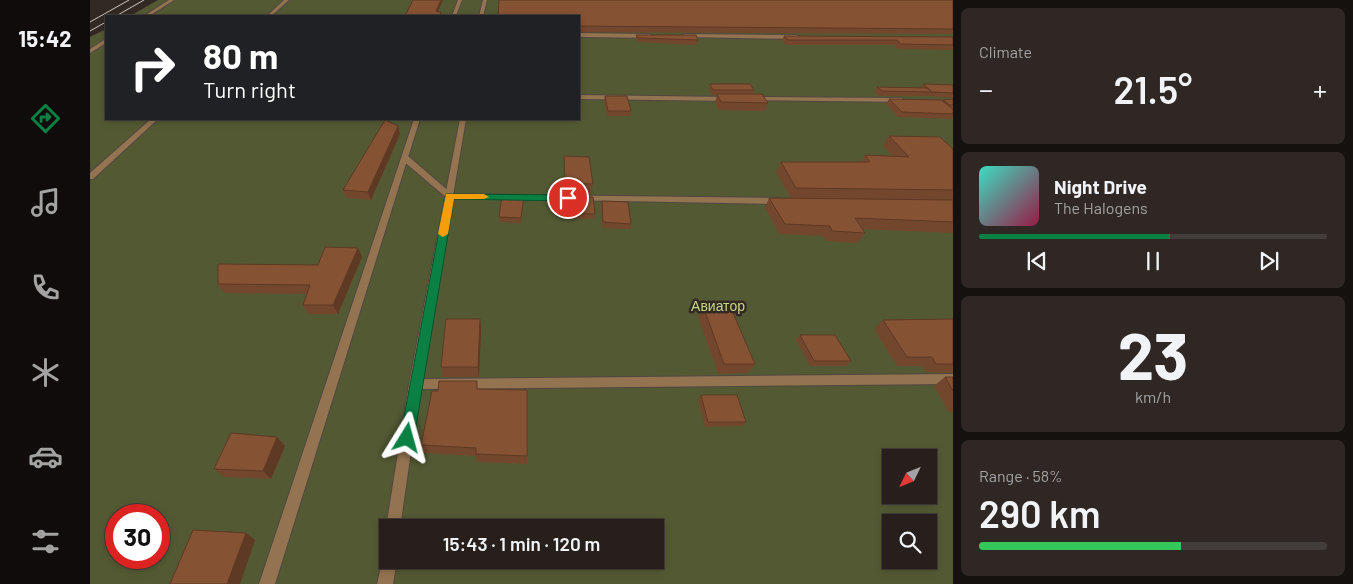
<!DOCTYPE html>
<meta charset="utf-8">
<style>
:root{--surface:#261f1b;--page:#2e2724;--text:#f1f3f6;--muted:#a4a2a3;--line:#423d3a;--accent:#0b8043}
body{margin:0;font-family:Barlow,sans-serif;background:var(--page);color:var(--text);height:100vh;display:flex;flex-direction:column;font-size:19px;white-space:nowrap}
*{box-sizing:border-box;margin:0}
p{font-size:16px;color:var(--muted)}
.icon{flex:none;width:28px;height:28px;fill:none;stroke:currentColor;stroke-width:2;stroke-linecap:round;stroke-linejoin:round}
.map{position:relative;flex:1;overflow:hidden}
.drawer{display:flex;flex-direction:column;gap:8px;padding:8px;background:#15110f;width:400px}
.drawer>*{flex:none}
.top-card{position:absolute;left:15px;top:15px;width:475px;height:105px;border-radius:0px;box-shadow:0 2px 8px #0003,0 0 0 1px var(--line);background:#202124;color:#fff;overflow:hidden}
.needle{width:32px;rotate:227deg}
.buttons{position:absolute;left:792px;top:449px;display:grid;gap:10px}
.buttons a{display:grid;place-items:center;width:55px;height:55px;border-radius:0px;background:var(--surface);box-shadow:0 2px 8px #0003,0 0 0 1px var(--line);font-size:25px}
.speed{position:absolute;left:15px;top:504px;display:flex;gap:10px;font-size:25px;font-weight:700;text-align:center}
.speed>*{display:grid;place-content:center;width:65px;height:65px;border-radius:50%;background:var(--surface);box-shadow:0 2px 8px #0003,0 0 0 1px var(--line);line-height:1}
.speed .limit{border:8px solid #d22;background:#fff;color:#111}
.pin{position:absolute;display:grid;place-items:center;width:42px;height:42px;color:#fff;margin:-21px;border:2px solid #fff;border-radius:50%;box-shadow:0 1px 5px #0007}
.me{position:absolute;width:55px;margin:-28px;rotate:8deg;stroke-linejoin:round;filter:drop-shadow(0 0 4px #0008)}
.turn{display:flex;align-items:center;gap:18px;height:105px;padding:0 15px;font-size:22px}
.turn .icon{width:65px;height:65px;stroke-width:2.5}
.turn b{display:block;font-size:35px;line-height:42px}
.big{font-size:38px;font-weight:600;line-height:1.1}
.drawer .tile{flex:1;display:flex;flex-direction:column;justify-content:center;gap:8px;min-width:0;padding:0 18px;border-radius:8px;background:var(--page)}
.drawer .dial{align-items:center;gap:0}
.dial b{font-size:65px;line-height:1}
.song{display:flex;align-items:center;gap:15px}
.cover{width:60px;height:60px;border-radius:8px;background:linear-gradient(135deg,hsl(170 70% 55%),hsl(340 70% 35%))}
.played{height:5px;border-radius:2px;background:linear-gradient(90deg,var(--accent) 55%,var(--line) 55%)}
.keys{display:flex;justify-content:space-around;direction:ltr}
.heat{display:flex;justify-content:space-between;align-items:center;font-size:28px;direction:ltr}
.charge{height:8px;border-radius:4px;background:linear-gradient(90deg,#34c759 58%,var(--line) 0)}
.trip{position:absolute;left:289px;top:519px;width:285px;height:50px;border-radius:0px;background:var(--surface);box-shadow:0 2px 8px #0003,0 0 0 1px var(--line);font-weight:600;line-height:50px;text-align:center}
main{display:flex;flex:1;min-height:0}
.menu{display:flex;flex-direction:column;width:90px;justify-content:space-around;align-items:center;background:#0f0c0b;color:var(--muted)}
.menu .icon{width:35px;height:35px}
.menu .on{color:var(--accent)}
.menu b{font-size:22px;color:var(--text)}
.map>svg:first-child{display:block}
</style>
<main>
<nav class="menu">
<b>15:42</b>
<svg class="icon on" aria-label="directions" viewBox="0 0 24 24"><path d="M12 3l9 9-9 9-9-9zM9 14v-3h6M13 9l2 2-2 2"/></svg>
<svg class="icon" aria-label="music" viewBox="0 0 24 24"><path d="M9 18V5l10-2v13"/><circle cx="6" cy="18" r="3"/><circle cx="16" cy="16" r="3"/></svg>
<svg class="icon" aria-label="phone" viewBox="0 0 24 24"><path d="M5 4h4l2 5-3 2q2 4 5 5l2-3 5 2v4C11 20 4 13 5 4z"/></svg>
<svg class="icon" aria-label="climate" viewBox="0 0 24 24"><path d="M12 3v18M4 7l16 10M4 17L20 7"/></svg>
<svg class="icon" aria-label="car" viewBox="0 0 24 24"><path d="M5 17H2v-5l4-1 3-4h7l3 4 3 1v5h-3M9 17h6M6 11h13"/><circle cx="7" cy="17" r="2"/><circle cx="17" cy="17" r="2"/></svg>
<svg class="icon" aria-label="filters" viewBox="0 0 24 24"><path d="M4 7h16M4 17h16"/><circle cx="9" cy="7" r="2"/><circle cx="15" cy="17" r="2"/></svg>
</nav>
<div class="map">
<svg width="863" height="584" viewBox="0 0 863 584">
<rect width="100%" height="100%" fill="#332924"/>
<path fill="#535a33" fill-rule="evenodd" d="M68 0H863V584H0V37L16 29V119H489V16H40ZM801 458H839V495H801ZM26 515H69V558H26ZM801 522H839V560H801ZM298 528H565V560H298Z"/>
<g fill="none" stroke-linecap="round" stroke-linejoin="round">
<g stroke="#514742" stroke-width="2">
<g id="lane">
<path d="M368 0H372L366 16H362Z"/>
<path d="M312 156H318L362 194 690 198 694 201 690 204 360 198H357L312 160Z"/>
</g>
</g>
<g stroke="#514742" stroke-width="2">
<g id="street">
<path d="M79 0H84L59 16H54Z"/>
<path d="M194 0H199L181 16H177Z"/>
<path d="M393 0H397L393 16H389Z"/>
<path d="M489 33 560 34 563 36 560 38 489 37Z"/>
<path d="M594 34 707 35 710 37 707 39 592 37Z"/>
<path d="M14 40H16V43L0 53V49Z"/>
<path d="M489 95 640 97 643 99 640 101 489 99Z"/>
<path d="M662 97 812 98 815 100 812 102 660 100V98Z"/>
<path d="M61 119H68L3 179H0V173Z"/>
<path d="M324 119H330L185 584H169Z"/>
<path d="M370 119H376L332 379 863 374V384L330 389 310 528H298V532L296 528 319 384Z"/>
<path d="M298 553V560H307L303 584H287L294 555Z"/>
</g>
</g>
<use href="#lane" fill="#947350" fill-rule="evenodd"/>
<use href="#street" fill="#947350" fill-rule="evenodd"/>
<g stroke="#ccc5c1" stroke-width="1">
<path d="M26 16 54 0"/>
<path d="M0 22 39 0"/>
<path d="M0 31 16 22"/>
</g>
</g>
<g fill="#73472d">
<path d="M863 0V34L489 32V16Z"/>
<path d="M546 35 608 40 607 45 547 42 546 39Z"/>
<path d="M694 36 863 37V50L808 49 804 45H696L692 40Z"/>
<path d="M620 84 664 90 663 94 678 103 675 111 628 110 625 102 627 95H621L619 89Z"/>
<path d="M833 84 863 85V98L839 96H789L784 92 787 87 830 88Z"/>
<path d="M515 96 541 111 540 116H517L514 101Z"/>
<path d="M799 99 852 100H853L863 99V119L808 117 796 104Z"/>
<path d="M308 126 310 134 281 200 256 198 253 190Z"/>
<path d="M799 136 863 149V233L772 229 775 233 767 243 736 241 733 236 689 234 675 208 679 198 780 199 701 198 686 172 691 162H771L775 155 803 156 793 146Z"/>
<path d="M474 156 503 184 501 194H474L473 166Z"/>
<path d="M434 196 431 223 410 222 409 217Z"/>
<path d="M475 197 505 214 504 219 474 218Z"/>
<path d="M512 201 541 224 540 229 512 228 511 206Z"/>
<path d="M268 248 272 257 248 314H218L213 305 217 294 134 293 128 284 228 265Z"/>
<path d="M613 306 665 364 658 373 628 374 608 317Z"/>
<path d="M390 319 391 330 389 377H353L351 367Z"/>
<path d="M863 319V373L836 372 832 366H807L784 329 793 320Z"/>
<path d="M710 335 761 361 756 366H720L706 340Z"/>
<path d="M855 377H863V412H859L844 386Z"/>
<path d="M389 389 437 390V464L387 462 386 456 334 453 331 445Z"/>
<path d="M611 395 656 422 652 426 615 427 608 400Z"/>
<path d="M187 437 195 446 181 479 134 477 124 469Z"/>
</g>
<g fill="#5e3924">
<path d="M351 0H353L346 16V11Z"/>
<path d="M308 126 310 134 281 200 278 192Z"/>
<path d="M268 248 272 257 248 314 243 305Z"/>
<path d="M390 319 391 330 389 377 388 367Z"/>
<path d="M187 437 195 446 181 479 173 471Z"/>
<path d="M156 533 165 540 150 584H137Z"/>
</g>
<g fill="#865234" stroke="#5e3924">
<path d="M323 0H351L346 11 351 12 350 16H315Z"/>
<path d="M409 0H863V29L489 26V27V16H408Z"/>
<path d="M546 35H606L608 40 548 38Z"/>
<path d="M694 36 863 37V45L811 44 807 40H698Z"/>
<path d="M620 84H660L664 90H623Z"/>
<path d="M833 84 863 85V93L842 92Z"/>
<path d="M787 87 837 88 842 92 792 91Z"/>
<path d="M627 94H672L678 103 631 102Z"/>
<path d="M515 96H537L541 111H518Z"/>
<path d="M799 99 851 100 863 109V114L812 112Z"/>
<path d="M863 99V105H860L853 100Z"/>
<path d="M295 120 308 126 278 192 253 190Z"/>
<path d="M799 136 850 137 863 149V190L706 188 691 162H780L775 155 819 157Z"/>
<path d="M474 156 499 157 503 184 475 183Z"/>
<path d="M412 195 434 196 431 218 409 217Z"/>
<path d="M475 197H503L505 214 475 213Z"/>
<path d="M679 198 863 200V222L765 218 775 233 742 231 740 226 695 224Z"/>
<path d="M512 201 538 202 541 224 513 222Z"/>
<path d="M235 247 268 248 243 305H213L220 285 128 284V264L228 265Z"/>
<path d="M613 306H640L665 364H634Z"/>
<path d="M356 319H390L388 367H351Z"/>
<path d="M863 319V364H846L842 357H817L793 320Z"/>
<path d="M710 335H745L761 361H724Z"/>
<path d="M855 377H863V391Z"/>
<path d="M349 381H387V389L437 390V456L386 454V448L331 445 342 391H348Z"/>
<path d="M611 395H647L656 422H618Z"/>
<path d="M141 433 187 437 173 471 124 469Z"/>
<path d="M103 530 156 533 137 584H80Z"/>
</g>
<path fill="#0b8043" stroke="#07532c" d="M356 194 478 195 483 198 478 201 364 199 324 438 322 443 317 445 312 443 310 438Z"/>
<path fill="#f59e0b" d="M356 194H394L399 197 394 199H364L358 234 353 237 348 234Z"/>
<g text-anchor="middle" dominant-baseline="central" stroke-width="5" stroke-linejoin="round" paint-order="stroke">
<g font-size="14" fill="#c6d781" stroke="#332924">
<text x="628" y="305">Авиатор</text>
</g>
</g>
</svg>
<div class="buttons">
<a><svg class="needle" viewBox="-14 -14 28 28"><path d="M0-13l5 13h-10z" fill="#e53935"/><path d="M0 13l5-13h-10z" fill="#a4a2a3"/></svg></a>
<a><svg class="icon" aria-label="search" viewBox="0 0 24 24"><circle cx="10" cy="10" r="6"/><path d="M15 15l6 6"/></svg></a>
</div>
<div class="speed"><div class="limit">30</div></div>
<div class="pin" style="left:478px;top:198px;background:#d93025"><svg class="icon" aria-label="arrive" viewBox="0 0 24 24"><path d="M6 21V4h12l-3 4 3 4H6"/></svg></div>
<svg class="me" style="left:317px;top:438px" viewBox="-20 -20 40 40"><path d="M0-17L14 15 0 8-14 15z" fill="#0b8043" stroke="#fff" stroke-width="4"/></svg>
<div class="trip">15:43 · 1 min · 120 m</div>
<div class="top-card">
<div class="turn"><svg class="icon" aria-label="right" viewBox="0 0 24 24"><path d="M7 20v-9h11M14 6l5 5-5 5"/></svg><div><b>80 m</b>Turn right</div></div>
</div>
</div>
<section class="drawer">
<div class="tile"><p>Climate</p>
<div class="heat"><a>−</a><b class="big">21.5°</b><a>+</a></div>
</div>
<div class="tile">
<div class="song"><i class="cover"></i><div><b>Night Drive</b><p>The Halogens</p></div></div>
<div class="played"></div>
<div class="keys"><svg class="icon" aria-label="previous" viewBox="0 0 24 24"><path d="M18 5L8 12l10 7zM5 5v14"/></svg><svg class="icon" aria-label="pause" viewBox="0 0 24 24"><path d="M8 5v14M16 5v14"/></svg><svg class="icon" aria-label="next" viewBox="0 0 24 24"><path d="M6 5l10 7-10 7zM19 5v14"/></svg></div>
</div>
<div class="tile dial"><b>23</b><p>km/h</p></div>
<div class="tile"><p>Range · 58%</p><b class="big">290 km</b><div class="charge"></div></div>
</section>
</main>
